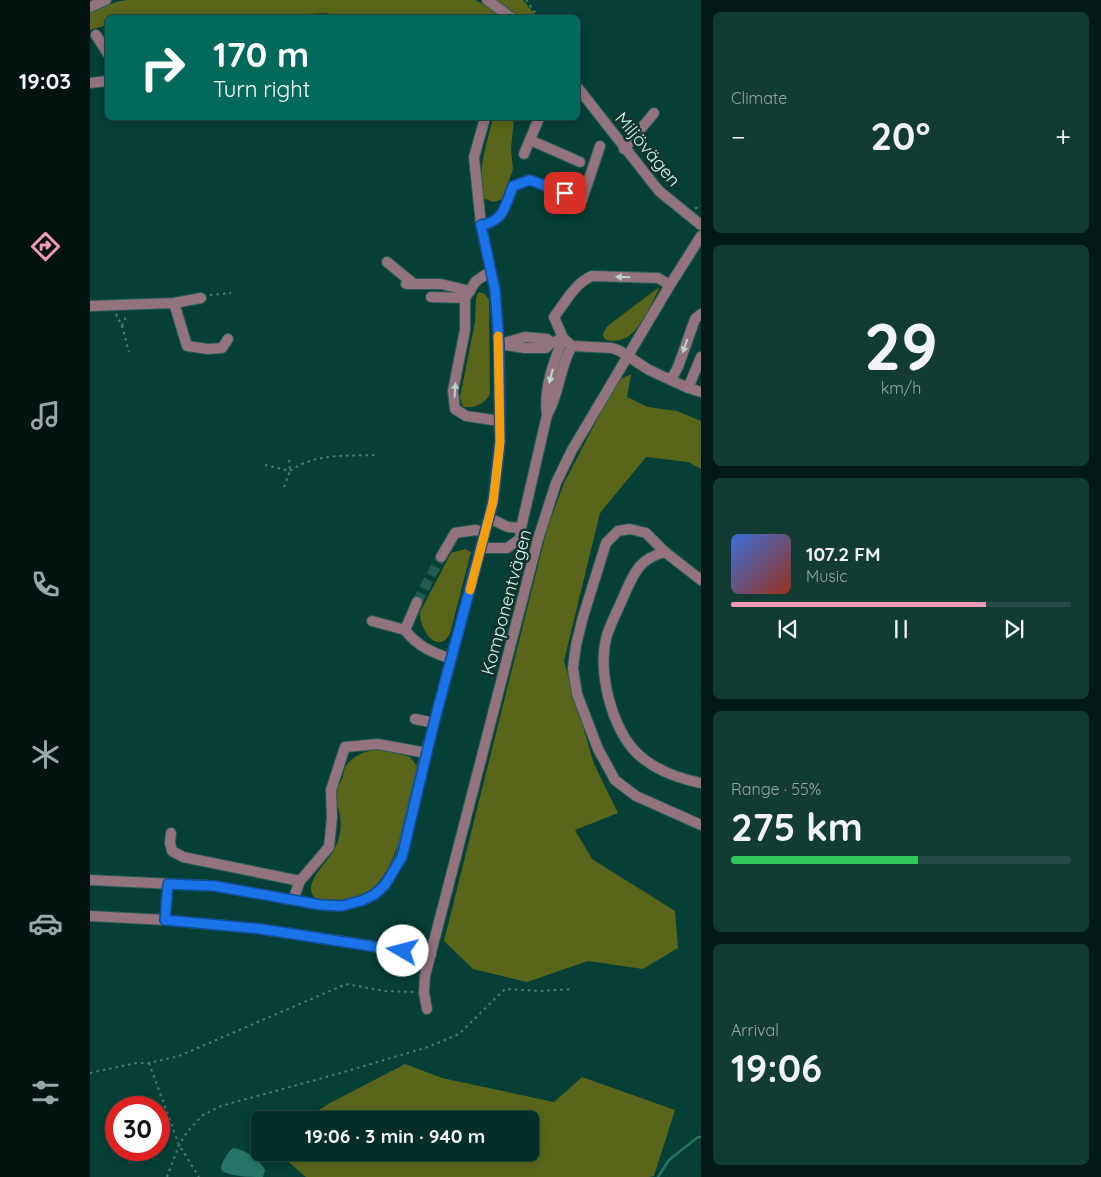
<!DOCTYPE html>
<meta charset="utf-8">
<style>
:root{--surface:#042f28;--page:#123b34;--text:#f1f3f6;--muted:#97a9a8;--line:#254a45;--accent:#f09ab6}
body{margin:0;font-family:Quicksand,sans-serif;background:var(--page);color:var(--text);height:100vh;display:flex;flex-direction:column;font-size:19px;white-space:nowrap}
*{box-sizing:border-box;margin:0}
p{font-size:16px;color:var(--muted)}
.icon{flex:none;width:28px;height:28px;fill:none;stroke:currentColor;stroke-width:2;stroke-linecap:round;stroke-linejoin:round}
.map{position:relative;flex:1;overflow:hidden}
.drawer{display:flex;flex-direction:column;gap:12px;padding:12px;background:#021a16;width:400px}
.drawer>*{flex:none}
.hud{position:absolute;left:15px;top:15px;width:475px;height:105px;border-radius:8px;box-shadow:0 2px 8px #0003,0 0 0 1px var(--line);background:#00695c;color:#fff;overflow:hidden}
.speed{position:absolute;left:15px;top:1096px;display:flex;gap:10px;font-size:25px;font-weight:700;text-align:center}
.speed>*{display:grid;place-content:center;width:65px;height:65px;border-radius:50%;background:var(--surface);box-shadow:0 2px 8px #0003,0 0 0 1px var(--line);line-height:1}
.speed .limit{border:8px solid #d22;background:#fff;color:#111}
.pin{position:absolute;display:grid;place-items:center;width:42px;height:42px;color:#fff;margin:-21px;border-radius:10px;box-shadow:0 2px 8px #0006}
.me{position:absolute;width:55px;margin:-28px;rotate:278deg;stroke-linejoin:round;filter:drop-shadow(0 0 4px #0008)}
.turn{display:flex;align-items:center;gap:18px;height:105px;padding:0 25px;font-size:22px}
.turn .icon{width:65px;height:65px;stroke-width:2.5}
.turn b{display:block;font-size:35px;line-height:42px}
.big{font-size:38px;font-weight:700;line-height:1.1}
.drawer .card{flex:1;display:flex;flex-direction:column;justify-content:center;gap:8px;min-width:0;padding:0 18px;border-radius:8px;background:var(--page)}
.drawer .dial{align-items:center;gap:0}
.dial b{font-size:65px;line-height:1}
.song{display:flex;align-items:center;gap:15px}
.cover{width:60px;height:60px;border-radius:8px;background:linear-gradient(135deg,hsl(220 70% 55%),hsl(10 70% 35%))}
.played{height:5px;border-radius:2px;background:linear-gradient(90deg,var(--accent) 75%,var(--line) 75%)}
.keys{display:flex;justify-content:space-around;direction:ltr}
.heat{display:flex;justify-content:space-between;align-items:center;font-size:28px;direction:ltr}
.charge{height:8px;border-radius:4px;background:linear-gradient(90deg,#34c759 55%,var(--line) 0)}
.trip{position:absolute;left:161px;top:1111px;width:288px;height:50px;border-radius:8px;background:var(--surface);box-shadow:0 2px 8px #0003,0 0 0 1px var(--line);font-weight:700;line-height:50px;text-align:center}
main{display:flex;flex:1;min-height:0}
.tabs{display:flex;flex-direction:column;width:90px;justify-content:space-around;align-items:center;background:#021310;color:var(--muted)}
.tabs .icon{width:35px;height:35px}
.tabs .on{color:var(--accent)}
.tabs b{font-size:22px;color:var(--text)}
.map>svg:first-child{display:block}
</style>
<main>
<nav class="tabs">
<b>19:03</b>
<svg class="icon on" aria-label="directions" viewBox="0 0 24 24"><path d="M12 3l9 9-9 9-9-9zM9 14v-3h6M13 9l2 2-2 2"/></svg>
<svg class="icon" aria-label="music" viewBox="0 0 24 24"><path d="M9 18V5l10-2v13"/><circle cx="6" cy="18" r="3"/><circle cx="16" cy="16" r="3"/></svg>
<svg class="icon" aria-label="phone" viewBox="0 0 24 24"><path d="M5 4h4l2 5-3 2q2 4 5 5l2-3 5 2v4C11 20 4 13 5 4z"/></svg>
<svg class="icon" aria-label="climate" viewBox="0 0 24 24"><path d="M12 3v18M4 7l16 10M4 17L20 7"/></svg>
<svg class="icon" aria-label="car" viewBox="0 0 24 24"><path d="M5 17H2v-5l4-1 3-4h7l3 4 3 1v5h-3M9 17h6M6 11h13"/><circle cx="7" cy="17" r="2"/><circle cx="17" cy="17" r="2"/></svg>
<svg class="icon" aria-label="filters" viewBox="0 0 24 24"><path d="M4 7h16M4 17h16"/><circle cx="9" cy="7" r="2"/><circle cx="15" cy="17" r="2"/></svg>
</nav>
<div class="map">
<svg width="611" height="1177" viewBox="0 0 611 1177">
<rect width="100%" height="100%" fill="#053f36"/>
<g fill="#59651a">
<path d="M36 0H385L403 9 413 17 259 18 235 13 156 18H18L17 25 0 30V12L26 2Z"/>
<path d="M406 0H433L447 17H429Z"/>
<path d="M403 118H424L421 149 423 169 413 199 404 202 392 198C388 168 396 146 403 118Z"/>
<path d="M568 288 569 289C561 304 553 325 539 336 526 345 501 342 520 324Z"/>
<path d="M389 292 395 294 399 300 400 394C394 405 385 408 373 407L370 397 385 322 386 299 387 295Z"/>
<path d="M541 374 537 397 558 407 587 411 611 421V469L598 462 556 457 510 513 474 661 504 764 528 813 485 830 502 859 585 911 588 948 553 969 498 961 437 982 383 969 354 941 457 529 474 483 527 381Z"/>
<path d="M375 549 381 552 360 634C357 638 355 641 351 642 339 645 329 622 330 612L361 553Z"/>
<path d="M291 749 320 757 327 766C318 804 310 872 276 894 267 899 256 900 246 901 239 902 226 902 222 894 216 879 240 860 245 848 251 836 252 824 249 811 248 807 246 804 245 800 244 792 249 785 252 779 254 775 253 771 255 768 261 755 278 750 291 749Z"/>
<path d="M315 1064 352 1078 464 1102 492 1077 585 1110 564 1176 559 1177H216L188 1153 440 1152V1120H213L240 1103Z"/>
</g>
<path fill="#267567" d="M143 1148C153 1148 171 1161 175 1170L173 1177C160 1177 140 1177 131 1170 131 1162 137 1153 143 1148Z"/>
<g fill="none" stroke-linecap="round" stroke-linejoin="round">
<path stroke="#267567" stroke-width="2.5" d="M568 1177 579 1160 608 1137H611"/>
<path stroke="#235b52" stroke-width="10" stroke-dasharray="10 5" stroke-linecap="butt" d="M327 602 351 557"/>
<g stroke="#255d54" stroke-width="12">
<g id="minor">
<path d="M397 0 422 18"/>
<path d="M0 7 16 0"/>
<path d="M6 35 18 54"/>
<path d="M0 83 18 81"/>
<path d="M488 88 569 191 611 225"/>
<path d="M440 140 490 162"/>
<path d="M534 149 564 113"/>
<path d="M434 154 449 118"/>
<path d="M391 225C415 221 415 205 423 186L440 180 492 200 510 146"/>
<path d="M297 262 324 284"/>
<path d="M401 271 386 281 375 298V330L363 391 365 409 376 416 410 421"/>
<path d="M316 284H351L380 291"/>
<path d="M580 285 568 278 502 276C486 282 474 304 464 317L473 338 482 346 522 348 530 351 559 370 596 387 611 392"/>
<path d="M341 297 375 298"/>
<path d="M84 303 97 346 118 349 132 348 138 339"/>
<path d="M0 306 84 303 111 298"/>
<path d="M414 343 435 337 457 339 461 343"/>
<path d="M409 344 435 348H456L461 343 473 338"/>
<path d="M581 380 588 367 605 319 611 314"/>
<path d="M598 388 611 357"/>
<path d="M457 415C453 390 464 361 473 338"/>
<path d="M399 518 418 527 431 528"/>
<path d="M391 548H417L430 539 431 528 457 415C470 394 469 367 482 346"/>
<path d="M575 552C547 559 543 576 532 600 527 612 519 626 516 639 507 675 524 738 555 760 571 772 591 779 611 783"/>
<path d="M351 557 365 533 385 530 395 532"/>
<path d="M611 580 575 552 556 533 540 529 528 531 516 543 493 617 486 645 483 668 487 694 508 749 525 780 546 796 611 825"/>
<path d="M327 602 315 630C328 647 342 652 361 659"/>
<path d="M282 621 315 630"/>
<path d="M325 719 344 723"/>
<path d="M81 833 80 843 82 851 93 857 210 881"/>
<path d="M0 880 125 886 231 905 251 906 271 901 284 895 295 885 311 857 336 753 403 502 410 442 409 344 405 290 391 225 384 157 395 118"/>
<path d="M203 900 210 881 239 847 242 818 241 790 255 747 288 744 336 753"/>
<path d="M0 916 75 920 171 929 341 955"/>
<path d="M75 920 78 884"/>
<path d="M337 1009 334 993 335 976 448 539 466 483 482 450 580 285 611 236"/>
</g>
</g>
<g stroke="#497f75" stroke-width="2" stroke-dasharray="2.5 4" stroke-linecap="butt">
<path d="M436 0 449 18"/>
<path d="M605 208H609L611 206"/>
<path d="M120 295 141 293"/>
<path d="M26 314 32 326 39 352"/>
<path d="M32 326 37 314"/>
<path d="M175 465 200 471C224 453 259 456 287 455"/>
<path d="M194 487 200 471 199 457"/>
<path d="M59 1063 89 1145 109 1177"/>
<path d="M0 1073 46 1063H59L89 1056 256 984 295 991 325 992"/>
<path d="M77 1177 89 1145 97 1132 113 1115 131 1106 247 1074 338 1047 369 1034 415 989 451 991 483 989"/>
</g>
<use href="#minor" stroke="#93737d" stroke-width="10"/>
</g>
<defs><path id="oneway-solid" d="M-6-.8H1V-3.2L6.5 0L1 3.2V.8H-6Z" transform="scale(1.25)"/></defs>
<g fill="#bdd3ce">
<use href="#oneway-solid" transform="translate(533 277) rotate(-179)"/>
<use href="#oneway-solid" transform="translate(595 346) rotate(110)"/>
<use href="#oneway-solid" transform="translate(461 376) rotate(104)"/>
<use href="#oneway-solid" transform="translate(365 390) rotate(-86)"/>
</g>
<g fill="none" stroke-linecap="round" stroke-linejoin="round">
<g stroke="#114b97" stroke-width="12">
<path id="route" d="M313 951 171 929 75 920 78 884 125 886 231 905 251 906 271 901 284 895 295 885 312 857 344 723 403 502 410 442 409 344 405 290 391 225C415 221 415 205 423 186L440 180 475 193"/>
</g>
<use href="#route" stroke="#1a73e8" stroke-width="9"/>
<path stroke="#f59e0b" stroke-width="9" d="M380 590 403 502 405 486 410 442 408 336"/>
</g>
<g text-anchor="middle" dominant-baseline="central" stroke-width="5" stroke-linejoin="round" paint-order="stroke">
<g font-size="18" fill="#cffcf1" stroke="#13322c">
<text transform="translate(558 149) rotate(50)">Miljövägen</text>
<text transform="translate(416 602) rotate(-75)">Komponentvägen</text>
</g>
</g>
</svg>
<div class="speed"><div class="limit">30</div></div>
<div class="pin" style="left:475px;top:193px;background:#d93025"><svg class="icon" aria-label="arrive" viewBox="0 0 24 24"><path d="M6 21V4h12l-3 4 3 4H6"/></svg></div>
<svg class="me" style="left:313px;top:951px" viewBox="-20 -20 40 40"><circle r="19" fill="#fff"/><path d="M0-13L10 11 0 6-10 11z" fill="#1a73e8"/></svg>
<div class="trip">19:06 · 3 min · 940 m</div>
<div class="hud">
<div class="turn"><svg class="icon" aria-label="right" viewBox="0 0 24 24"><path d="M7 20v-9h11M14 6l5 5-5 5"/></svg><div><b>170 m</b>Turn right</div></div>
</div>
</div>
<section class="drawer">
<div class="card"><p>Climate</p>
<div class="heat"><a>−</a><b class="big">20°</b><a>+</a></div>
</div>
<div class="card dial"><b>29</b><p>km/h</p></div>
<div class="card">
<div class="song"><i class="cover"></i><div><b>107.2 FM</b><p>Music</p></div></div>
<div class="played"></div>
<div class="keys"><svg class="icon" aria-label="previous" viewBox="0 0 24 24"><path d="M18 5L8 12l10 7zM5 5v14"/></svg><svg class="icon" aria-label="pause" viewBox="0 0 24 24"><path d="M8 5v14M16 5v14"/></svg><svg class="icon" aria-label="next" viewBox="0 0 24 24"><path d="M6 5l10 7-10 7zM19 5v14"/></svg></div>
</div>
<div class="card"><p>Range · 55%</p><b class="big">275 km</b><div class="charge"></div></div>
<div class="card"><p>Arrival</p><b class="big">19:06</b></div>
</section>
</main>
